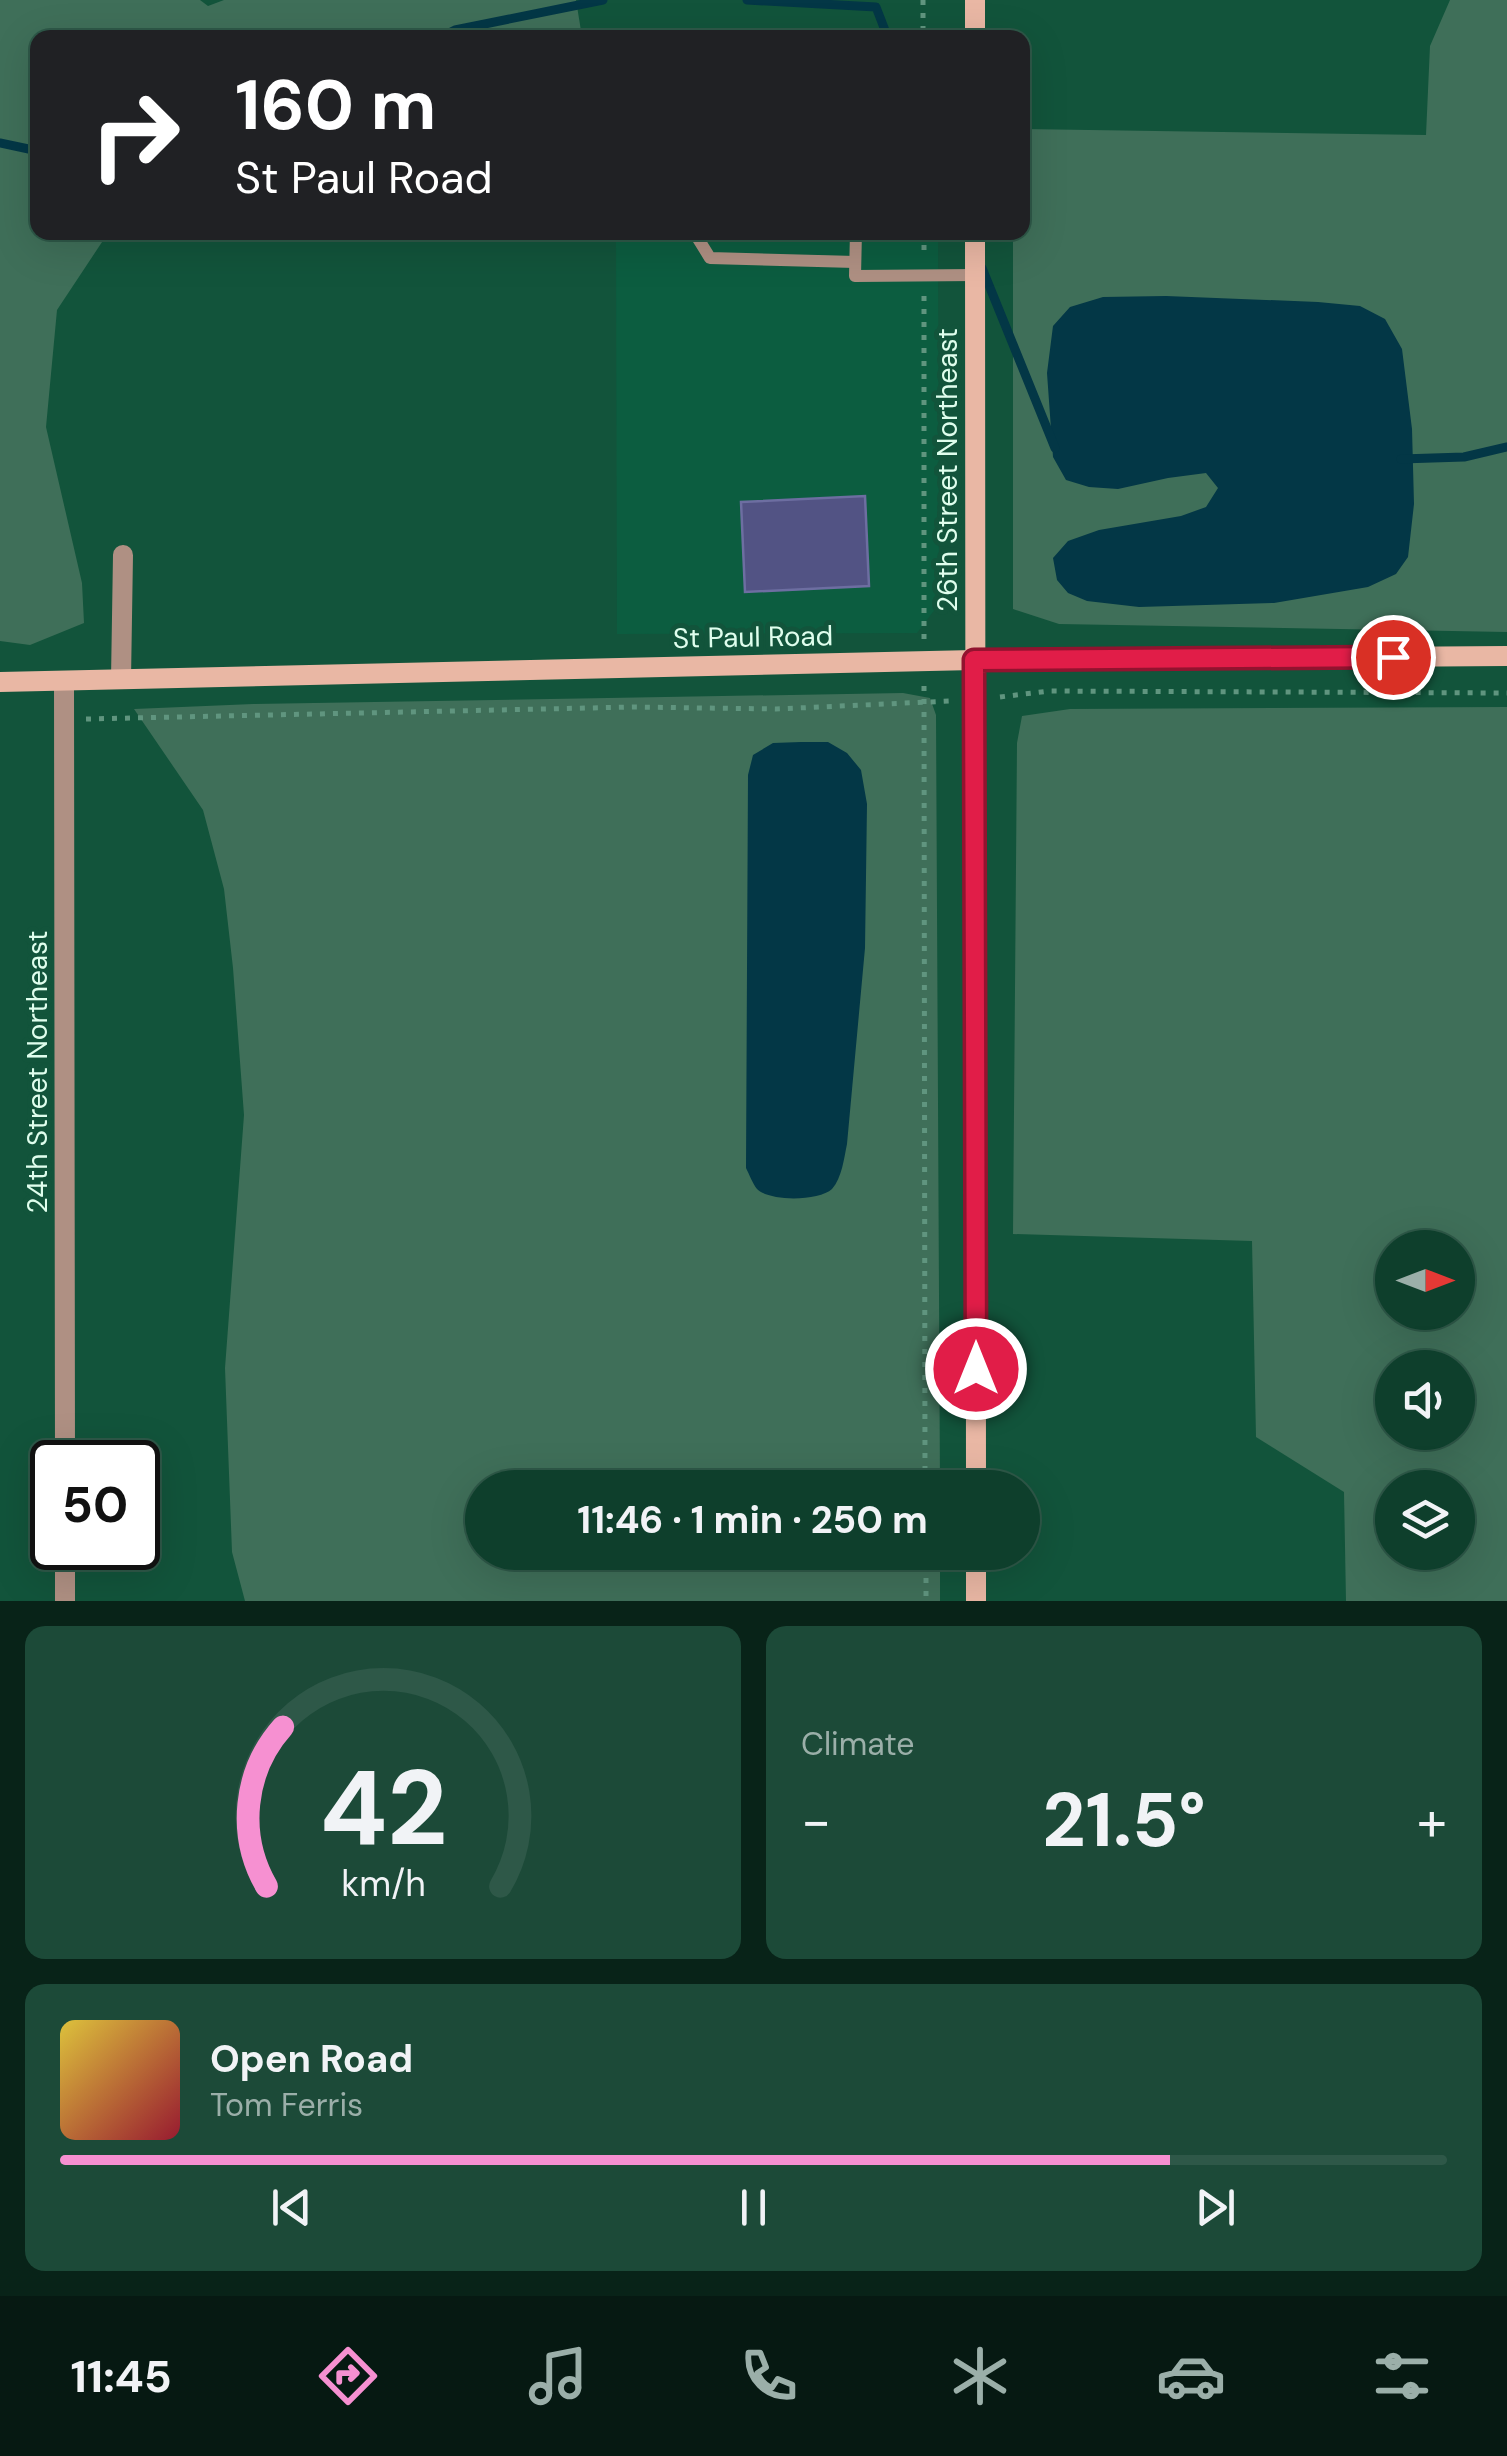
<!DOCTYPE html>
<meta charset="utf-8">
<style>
:root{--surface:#0e3f2c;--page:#1c4a38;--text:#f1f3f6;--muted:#9bafa9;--line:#2e5848;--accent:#f690d1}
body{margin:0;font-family:"DM Sans",sans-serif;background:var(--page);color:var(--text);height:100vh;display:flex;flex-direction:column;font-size:38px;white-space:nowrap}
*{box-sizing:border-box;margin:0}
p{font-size:32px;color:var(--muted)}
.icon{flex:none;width:55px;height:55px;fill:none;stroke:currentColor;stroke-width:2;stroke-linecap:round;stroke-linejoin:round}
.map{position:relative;height:1601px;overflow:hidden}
.details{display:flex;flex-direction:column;gap:25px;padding:25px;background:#082318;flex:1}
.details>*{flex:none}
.top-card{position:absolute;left:30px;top:30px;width:1000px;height:210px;border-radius:20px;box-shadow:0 10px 40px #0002,0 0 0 2px var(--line);background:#202124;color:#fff;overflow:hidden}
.needle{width:65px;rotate:90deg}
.controls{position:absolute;left:1375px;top:1230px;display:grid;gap:20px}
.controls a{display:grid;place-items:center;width:100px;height:100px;border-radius:50%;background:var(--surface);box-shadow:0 10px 40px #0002,0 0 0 2px var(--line);font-size:50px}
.speed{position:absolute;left:30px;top:1440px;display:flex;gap:20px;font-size:50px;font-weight:700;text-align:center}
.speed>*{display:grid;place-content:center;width:130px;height:130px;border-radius:50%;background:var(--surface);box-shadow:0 10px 40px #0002,0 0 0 2px var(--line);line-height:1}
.speed .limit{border:5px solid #111;border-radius:15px;background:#fff;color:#111}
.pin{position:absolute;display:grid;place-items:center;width:85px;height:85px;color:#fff;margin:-42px;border:5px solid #fff;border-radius:50%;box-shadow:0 2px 10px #0007}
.me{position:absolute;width:110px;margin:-55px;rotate:0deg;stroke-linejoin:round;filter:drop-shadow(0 0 8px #0008)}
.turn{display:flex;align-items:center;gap:35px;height:210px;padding:0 40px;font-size:45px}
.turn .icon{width:130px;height:130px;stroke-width:2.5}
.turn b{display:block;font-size:70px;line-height:85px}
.big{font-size:75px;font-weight:700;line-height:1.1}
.details .card{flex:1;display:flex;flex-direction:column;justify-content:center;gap:15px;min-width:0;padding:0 35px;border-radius:20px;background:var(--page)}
.details .dial{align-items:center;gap:0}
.dial svg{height:260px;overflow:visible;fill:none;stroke:var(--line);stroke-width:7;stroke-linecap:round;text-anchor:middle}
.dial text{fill:var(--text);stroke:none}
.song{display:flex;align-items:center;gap:30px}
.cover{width:120px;height:120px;border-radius:15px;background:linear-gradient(135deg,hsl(50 70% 55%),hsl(350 70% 35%))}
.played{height:10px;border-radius:5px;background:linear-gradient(90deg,var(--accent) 80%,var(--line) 80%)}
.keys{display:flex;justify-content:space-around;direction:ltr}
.heat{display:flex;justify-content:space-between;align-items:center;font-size:55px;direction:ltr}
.details .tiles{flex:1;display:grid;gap:25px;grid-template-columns:1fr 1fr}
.card:last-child{grid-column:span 2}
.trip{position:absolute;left:465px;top:1470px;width:575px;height:100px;border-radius:50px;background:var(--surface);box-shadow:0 10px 40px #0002,0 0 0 2px var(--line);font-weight:700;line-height:100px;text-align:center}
.tabs{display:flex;height:160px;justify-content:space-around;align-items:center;background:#061912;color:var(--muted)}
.tabs .icon{width:70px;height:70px}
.tabs .selected{color:var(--accent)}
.tabs b{font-size:45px;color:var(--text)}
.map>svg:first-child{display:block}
</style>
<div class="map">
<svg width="1507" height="1601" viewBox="0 0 1507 1601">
<rect width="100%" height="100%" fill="#12543b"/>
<path fill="#0c5d40" d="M616 233H938L939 604 917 633 617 634Z"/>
<g fill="#3f6f59" fill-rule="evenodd">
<path d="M0 0H200L208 6 224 0H576L582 37 38 38V232L108 233 57 310 46 427 82 583 84 623 30 645 0 641Z"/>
<path d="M1450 0H1507V632L1059 624 1013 609V233L1022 232 1023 129 1426 135 1430 46Z"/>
<path d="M903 693 930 698 936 715 940 1487 482 1488V1552L940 1553V1601H245L232 1552 225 1368 244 1115 233 968 224 889 203 810 134 709 253 704Z"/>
<path d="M1507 707V1601H1346L1344 1492 1256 1437 1252 1241 1013 1234 1017 743 1022 716 1070 709ZM1392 1248H1458V1312H1392ZM1392 1368H1458V1432H1392ZM1392 1488H1458V1552H1392Z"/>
</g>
<g fill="#033746">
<path d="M1166 296 1318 302 1360 306 1385 319 1402 349 1412 429 1414 504 1408 557 1396 574 1368 587 1274 603 1139 607 1087 601 1068 593 1057 580 1053 558 1068 541 1099 530 1181 516 1206 507 1218 488 1206 473 1168 478 1118 489 1089 487 1066 480 1053 457 1047 373 1053 326 1070 307 1103 297Z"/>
<path d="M801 742H828L847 753 861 770 867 804 865 948 847 1144C844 1158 842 1178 832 1189 819 1201 770 1202 757 1189 753 1184 749 1174 746 1168L748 775 753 755 773 743Z"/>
</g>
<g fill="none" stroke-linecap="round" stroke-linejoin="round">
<g stroke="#033746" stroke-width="9">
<path d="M747 0 876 7 888 38"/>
<path d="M439 38 455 30 603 0"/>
<path d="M0 143 38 151"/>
<path d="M982 268 1055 448"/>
<path d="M1401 459 1464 457 1507 447"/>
</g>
</g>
<path fill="#525384" stroke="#6d6ea1" stroke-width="2.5" d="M865 496 869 586 745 592 741 502Z"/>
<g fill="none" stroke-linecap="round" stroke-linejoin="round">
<g stroke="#60957f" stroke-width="5" stroke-dasharray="5 8" stroke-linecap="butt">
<path d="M923 0V38"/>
<path d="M924 232V255"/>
<path d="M924 296V640"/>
<path d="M924 686 925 1488"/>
<path d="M1000 697 1049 691 1507 693"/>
<path d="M86 719 634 707 776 709 950 701"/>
<path d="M926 1552V1601"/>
</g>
<g stroke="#af9083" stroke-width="12">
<path d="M694 232 710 258 855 262"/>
<path d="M856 232 855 276 975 275"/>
</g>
<g stroke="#af9083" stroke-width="20">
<path d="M121 679 123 555"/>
<path d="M64 681 65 1462"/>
<path d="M65 1548V1601"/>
</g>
<g stroke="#e9b7a4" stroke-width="20">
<path d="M975 38V0"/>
<path d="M975 232 976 1488"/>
<path d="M0 682 974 660 1507 656"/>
<path d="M976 1552V1601"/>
</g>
</g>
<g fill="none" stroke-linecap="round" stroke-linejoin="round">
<g stroke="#92132f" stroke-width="25">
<path id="route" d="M976 1369 974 660 1393 657"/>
</g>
<use href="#route" stroke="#e11d48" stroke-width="18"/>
</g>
<g text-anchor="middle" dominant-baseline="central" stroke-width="10" stroke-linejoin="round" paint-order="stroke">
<g font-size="28" fill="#dffeed" stroke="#12543b">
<text transform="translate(947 470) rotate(-90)">26th Street Northeast</text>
<text transform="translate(753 637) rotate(-1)">St Paul Road</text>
<text transform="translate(37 1072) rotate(-90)">24th Street Northeast</text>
</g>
</g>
</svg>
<div class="controls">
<a><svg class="needle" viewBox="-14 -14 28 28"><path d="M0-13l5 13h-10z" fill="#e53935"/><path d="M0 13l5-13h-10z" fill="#9bafa9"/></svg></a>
<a><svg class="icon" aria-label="sound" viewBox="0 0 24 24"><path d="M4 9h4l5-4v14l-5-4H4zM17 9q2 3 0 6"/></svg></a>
<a><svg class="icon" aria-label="layers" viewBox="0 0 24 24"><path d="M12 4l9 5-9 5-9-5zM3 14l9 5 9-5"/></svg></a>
</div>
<div class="speed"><div class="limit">50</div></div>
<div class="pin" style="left:1393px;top:657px;background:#d93025"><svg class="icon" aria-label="arrive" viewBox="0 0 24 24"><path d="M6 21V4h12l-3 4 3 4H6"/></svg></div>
<svg class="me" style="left:976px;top:1369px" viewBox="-20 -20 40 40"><circle r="17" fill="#e11d48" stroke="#fff" stroke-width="3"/><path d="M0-11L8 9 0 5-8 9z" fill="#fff"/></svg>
<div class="trip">11:46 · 1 min · 250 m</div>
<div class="top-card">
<div class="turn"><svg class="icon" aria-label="right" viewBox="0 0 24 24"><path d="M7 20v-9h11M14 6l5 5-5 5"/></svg><div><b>160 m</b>St Paul Road</div></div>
</div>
</div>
<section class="details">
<div class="tiles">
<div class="card dial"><svg viewBox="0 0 100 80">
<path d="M14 69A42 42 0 1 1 86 69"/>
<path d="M14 69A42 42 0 0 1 19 20" stroke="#f690d1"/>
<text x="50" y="56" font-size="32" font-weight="700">42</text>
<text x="50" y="72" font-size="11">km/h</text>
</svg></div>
<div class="card"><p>Climate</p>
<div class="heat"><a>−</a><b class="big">21.5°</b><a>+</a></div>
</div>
<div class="card">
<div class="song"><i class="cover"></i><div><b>Open Road</b><p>Tom Ferris</p></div></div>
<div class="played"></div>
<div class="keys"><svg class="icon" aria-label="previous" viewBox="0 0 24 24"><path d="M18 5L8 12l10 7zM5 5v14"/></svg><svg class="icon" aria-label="pause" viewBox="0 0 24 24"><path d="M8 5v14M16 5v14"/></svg><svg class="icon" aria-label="next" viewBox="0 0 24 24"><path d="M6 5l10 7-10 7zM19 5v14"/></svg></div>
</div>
</div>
</section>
<nav class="tabs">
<b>11:45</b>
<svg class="icon selected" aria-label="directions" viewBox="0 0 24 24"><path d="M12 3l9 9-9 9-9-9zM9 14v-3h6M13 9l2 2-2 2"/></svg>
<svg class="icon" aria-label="music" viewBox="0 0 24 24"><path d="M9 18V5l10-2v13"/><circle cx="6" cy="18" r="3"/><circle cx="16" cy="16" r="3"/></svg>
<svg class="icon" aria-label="phone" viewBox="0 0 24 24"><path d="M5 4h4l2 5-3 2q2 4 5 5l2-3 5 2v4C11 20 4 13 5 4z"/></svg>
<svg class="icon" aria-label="climate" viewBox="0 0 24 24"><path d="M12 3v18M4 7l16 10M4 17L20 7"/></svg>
<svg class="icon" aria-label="car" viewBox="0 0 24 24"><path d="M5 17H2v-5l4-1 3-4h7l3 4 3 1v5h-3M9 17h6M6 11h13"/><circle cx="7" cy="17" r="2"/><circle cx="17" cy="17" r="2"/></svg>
<svg class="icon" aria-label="filters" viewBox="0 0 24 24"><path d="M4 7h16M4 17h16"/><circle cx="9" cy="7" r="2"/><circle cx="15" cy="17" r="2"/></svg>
</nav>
